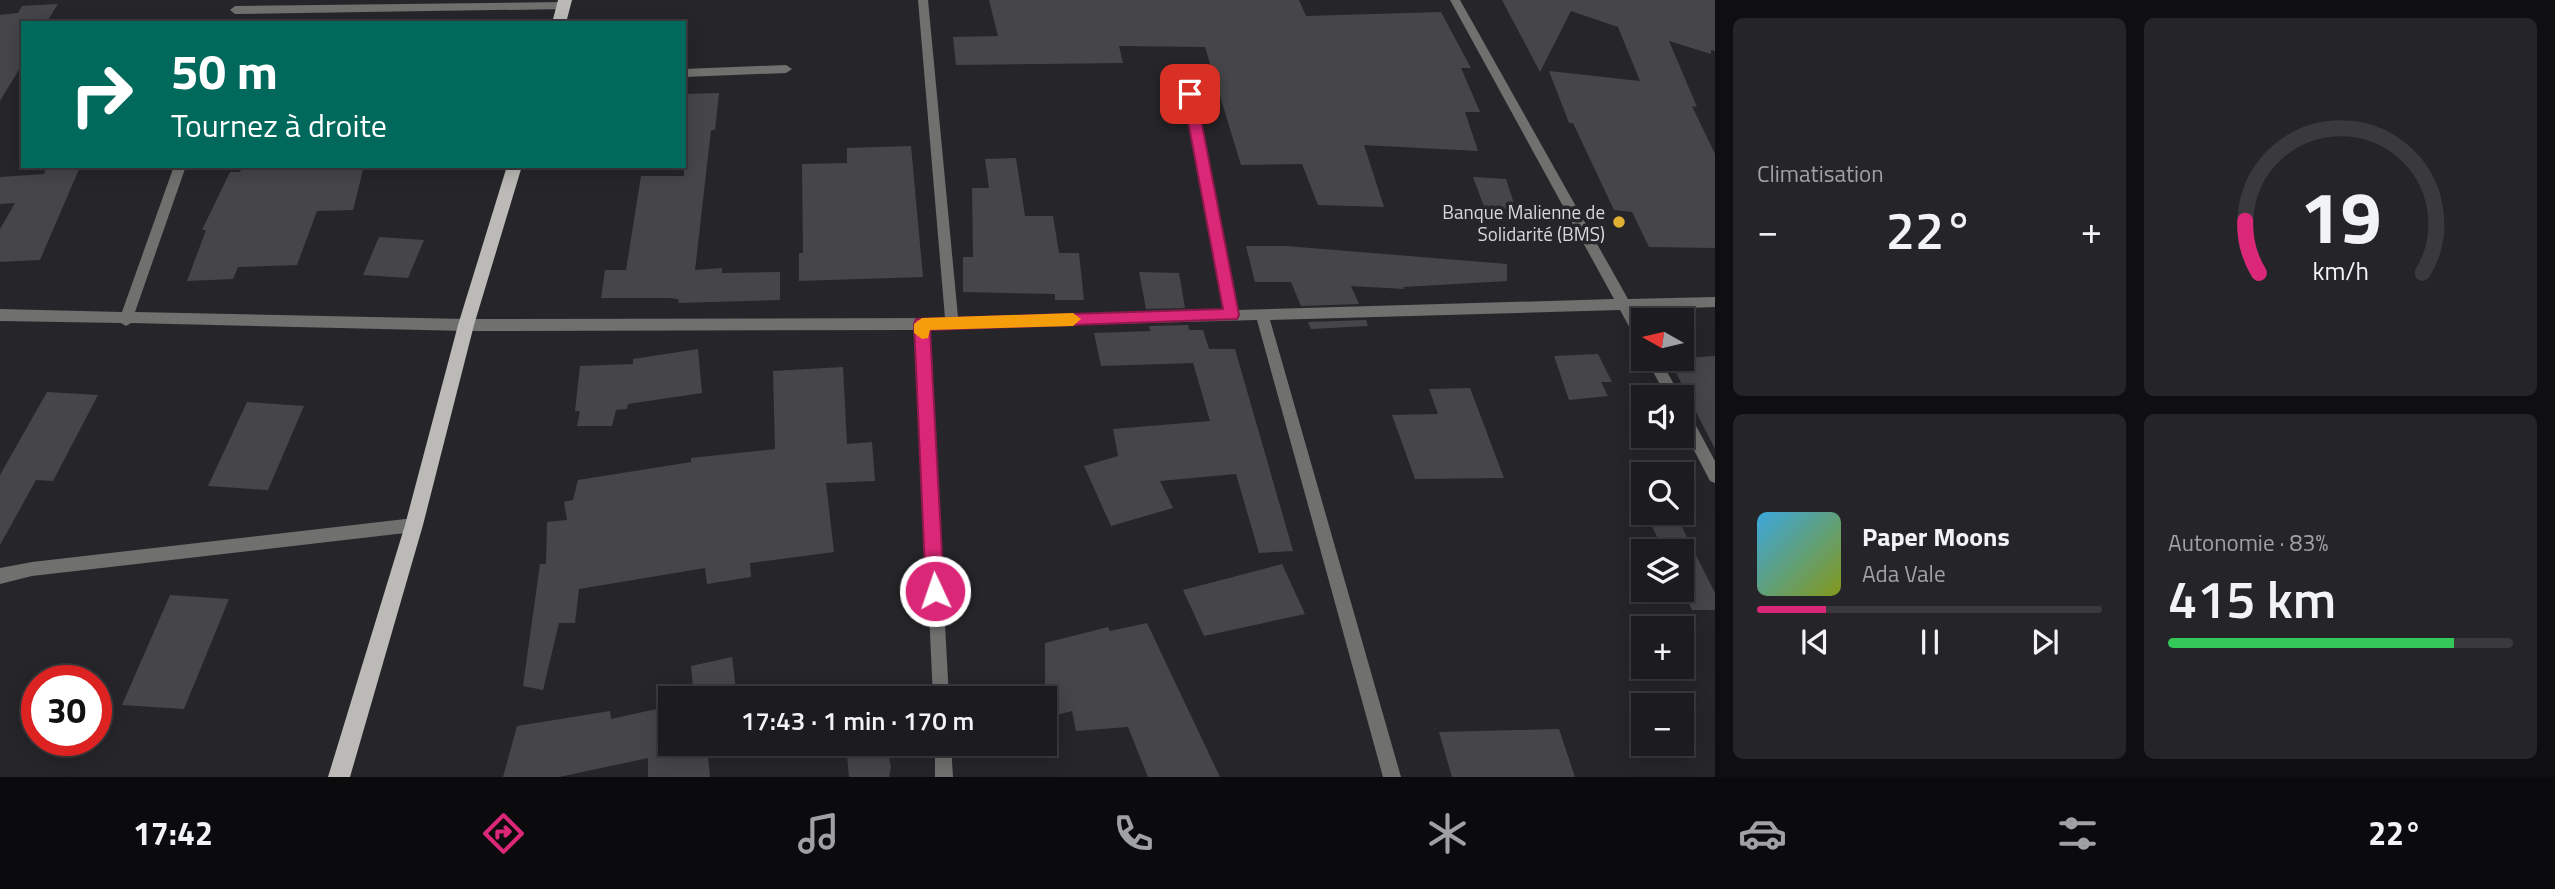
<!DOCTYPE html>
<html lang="fr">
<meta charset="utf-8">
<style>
:root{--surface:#1c1c20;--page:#252529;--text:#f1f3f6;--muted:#a0a1a5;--line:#3a3a3e;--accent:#db2777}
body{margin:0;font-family:"Titillium Web",sans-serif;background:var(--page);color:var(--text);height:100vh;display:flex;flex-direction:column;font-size:26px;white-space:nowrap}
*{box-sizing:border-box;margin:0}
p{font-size:23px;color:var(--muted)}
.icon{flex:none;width:38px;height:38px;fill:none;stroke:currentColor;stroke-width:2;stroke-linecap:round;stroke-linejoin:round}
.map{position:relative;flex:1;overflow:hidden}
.side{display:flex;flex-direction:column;gap:18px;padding:18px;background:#0f0f12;width:840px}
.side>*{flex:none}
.banner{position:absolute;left:21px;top:21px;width:665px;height:147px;border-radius:0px;box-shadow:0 4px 18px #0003,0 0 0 2px var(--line);background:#00695c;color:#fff;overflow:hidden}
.needle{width:46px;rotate:278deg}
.buttons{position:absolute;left:1631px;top:308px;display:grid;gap:14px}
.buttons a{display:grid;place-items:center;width:63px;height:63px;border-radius:0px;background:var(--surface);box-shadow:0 4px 18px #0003,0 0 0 2px var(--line);font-size:35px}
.speed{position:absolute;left:21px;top:665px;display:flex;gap:14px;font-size:35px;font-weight:700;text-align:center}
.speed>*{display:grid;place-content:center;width:91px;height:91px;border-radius:50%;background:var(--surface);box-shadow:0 4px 18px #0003,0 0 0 2px var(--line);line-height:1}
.speed .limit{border:10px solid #d22;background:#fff;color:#111}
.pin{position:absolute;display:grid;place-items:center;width:60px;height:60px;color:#fff;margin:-30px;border-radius:14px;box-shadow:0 4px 10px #0006}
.me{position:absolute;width:77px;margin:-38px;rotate:357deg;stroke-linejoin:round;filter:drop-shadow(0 0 5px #0008)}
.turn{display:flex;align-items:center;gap:24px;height:147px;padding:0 35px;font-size:32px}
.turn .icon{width:91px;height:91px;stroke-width:2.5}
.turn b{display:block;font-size:49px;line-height:60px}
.big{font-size:52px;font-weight:600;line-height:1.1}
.side .widget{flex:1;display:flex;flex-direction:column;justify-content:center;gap:10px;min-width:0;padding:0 24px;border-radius:10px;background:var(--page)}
.side .dial{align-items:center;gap:0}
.dial svg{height:182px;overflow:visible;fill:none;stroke:var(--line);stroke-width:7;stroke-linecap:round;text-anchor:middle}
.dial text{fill:var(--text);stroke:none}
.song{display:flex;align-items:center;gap:21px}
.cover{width:84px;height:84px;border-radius:10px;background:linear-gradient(135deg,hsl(200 70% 55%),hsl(70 70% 35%))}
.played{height:7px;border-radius:4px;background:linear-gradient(90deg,var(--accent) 20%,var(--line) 20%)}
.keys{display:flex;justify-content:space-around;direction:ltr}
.heat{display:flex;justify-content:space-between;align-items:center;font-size:38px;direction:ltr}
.charge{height:10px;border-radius:5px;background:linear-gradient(90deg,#34c759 83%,var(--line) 0)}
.side .tiles{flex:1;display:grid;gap:18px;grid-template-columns:repeat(2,1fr)}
.trip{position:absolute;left:658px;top:686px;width:399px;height:70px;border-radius:0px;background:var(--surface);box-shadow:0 4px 18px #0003,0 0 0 2px var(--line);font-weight:600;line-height:70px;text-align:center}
.menu{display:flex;height:112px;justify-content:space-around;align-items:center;background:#0b0b0d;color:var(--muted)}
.menu .icon{width:49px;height:49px}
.menu .active{color:var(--accent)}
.menu b{font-size:32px;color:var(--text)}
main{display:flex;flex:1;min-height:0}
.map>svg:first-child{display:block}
</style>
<main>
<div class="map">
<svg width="1715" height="777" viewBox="0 0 1715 777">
<rect width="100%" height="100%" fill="#26262a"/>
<g fill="#46464a">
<path d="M989 0H1299L1306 16 1441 12 1471 68H1461L1480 112H1465L1478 151 1364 145 1384 207 1318 205 1302 164 1241 165 1205 47 1119 46 1123 63 956 65 953 37 998 36Z"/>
<path d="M1502 0H1715V51L1711 50V54L1669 41 1697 107 1692 106 1715 154V248L1649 247 1632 212 1614 210 1573 123H1569L1549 71 1640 81 1618 27 1571 11 1540 72Z"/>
<path d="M58 4 46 23H23V63L0 101V15L18 13 22 6Z"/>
<path d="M719 93 715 130H711L695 270 722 268V273L780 272V300L679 303 678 299 669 298H601L605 270H626L641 176H684V94Z"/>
<path d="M911 146 923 277 799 281V253H803L802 164 847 163V148Z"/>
<path d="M1016 158 1025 216H1053L1059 253H1079L1084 300H1055V294L963 292V257H973L972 188H989L985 159Z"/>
<path d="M243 166H364L353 210 317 211 297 265 238 267 233 279 187 281 206 230H202L230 172H240Z"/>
<path d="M80 167 40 260 0 262V229L15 203 0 204V177L44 174 46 169Z"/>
<path d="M1473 177 1506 179 1516 210 1485 209Z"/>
<path d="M379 237 424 240 408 278 363 275Z"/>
<path d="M1246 246H1286L1507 264V281L1403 287 1404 289 1351 286 1359 304 1301 306 1291 282H1255Z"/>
<path d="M1139 272 1179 273 1185 308 1146 309Z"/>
<path d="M1366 320 1368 326 1311 329 1308 322Z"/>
<path d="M1188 325 1189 330H1203L1209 349H1235L1293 551 1259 553 1236 474 1160 481 1173 508 1111 526 1084 466 1118 456 1113 429 1210 421 1193 363 1101 366 1094 333 1150 331 1149 326Z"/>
<path d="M698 349 702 393 628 404 627 409 616 410 612 426H577L580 411H575L580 366 633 364V359Z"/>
<path d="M1598 354 1612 382H1601L1608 396 1569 400 1554 356Z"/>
<path d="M1715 356V449L1669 359Z"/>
<path d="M843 367 847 444 872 442 875 481 826 483 834 552 750 563 751 577 707 584 705 568 579 589 575 623H559L543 690 523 686 540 564H546L547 522 567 520 564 502 573 500 578 480 691 462V458L775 449 773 371Z"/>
<path d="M1470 388 1504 478 1415 479 1392 415 1438 414 1429 389Z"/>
<path d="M47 392 98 395 53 481 36 480 0 545V475Z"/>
<path d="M247 402 304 406 268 490 208 486Z"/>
<path d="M1677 517 1715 593V610H1692L1682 588V551H1664L1648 518Z"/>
<path d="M1282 564 1305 614 1204 636 1183 590Z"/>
<path d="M170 595 229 599 184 709 122 705Z"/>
<path d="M1147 623 1220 777H1148L1128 727 1076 731 1072 711 1045 718V643L1108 627 1110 631Z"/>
<path d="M732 657 737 698H694L691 666Z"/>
<path d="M875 686 878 698H843L842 693Z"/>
<path d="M670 706V744H707L710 777H648V758L559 777H503L517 726 610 711 611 719Z"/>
<path d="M1559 729 1575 777H1452L1439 732Z"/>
<path d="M846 744H886L891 767 889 777H849Z"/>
</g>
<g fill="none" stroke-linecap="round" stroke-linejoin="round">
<path fill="#70706e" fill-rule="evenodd" d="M414 518 419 520 422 525 419 530 414 532 32 576 0 584V568L32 562Z"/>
<g fill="#70706e" fill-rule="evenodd">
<path d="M918 0H928L958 317 1223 310 1184 94 1190 90 1196 94 1237 310 1614 299 1450 0H1460L1628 299 1715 297V307L1634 310 1643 327V345L1638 343 1620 310 1270 320 1401 777H1383L1257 320 929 329 949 698H933L916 330 466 331 131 323 126 326 121 323 0 321V309L122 312 174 166H186L135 312 466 319 945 318Z"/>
<path d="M564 2 569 6 568 9 235 14 230 10 235 6Z"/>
<path d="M786 65 792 69 786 73 684 77V69Z"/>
<path d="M1646 359H1660L1681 397H1667Z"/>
<path d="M1682 407 1687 409 1715 461V483L1710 481 1682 427Z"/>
<path d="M935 744H951L953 777H935Z"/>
</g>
<g fill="#bbbab6" fill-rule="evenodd">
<path d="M558 0H572L566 23H552Z"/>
<path d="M507 166H522L474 325 423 525 350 777H328L405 525 458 325Z"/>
</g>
</g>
<path fill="#db2777" stroke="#8e194d" stroke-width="2" d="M1190 89 1196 94 1239 315 1237 319 930 330 944 591 942 597 935 600 929 597 926 591 914 324 916 319 1223 309 1183 94Z"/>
<path fill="#f59e0b" d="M1073 313 1081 319 1073 326 930 330 928 338 922 339 914 333V324L922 318Z"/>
<circle fill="#e0b034" stroke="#26262a" stroke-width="2.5" cx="1619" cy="222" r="7"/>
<g text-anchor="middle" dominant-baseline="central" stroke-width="7" stroke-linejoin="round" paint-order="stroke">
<g font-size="19" fill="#d8d8da" stroke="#26262a" text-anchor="end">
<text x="1605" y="211">Banque Malienne de<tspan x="1605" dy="22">Solidarité (BMS)</tspan></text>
</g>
</g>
</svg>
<div class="buttons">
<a><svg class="needle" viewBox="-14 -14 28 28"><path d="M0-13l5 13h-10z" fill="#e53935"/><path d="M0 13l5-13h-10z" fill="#a0a1a5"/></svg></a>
<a><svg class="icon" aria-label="sound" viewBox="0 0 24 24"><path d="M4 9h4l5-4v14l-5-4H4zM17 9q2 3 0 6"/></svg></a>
<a><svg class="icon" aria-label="search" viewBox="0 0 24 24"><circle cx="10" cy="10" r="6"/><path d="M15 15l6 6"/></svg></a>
<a><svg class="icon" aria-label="layers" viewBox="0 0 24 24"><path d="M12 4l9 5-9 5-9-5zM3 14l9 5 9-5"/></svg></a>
<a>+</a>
<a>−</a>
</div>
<div class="speed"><div class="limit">30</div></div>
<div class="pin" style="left:1190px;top:94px;background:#d93025"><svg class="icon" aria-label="arrive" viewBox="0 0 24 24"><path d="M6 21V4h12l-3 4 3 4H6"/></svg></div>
<svg class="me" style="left:935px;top:591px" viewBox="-20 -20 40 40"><circle r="17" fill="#db2777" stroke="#fff" stroke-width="3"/><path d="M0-11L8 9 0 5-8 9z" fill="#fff"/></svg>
<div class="trip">17:43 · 1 min · 170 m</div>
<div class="banner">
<div class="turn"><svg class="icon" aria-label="right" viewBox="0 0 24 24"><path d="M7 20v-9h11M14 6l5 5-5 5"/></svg><div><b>50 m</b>Tournez à droite</div></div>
</div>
</div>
<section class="side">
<div class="tiles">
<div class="widget"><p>Climatisation</p>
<div class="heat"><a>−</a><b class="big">22°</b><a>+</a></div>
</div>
<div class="widget dial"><svg viewBox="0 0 100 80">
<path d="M14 69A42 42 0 1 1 86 69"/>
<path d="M14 69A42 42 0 0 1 8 46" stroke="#db2777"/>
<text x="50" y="56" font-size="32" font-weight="700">19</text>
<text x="50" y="72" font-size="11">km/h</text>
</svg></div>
<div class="widget">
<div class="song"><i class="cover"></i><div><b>Paper Moons</b><p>Ada Vale</p></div></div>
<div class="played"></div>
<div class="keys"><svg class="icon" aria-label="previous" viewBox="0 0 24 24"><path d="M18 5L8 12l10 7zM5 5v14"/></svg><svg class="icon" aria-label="pause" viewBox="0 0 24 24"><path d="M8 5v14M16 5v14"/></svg><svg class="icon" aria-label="next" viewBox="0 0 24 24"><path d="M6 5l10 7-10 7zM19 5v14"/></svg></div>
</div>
<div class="widget"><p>Autonomie · 83%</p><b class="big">415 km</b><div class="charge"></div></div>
</div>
</section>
</main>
<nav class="menu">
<b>17:42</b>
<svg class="icon active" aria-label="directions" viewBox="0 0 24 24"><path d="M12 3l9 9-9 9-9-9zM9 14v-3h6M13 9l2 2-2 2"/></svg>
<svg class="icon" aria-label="music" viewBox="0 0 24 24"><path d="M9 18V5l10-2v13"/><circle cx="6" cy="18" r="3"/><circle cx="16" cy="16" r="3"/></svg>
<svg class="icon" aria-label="phone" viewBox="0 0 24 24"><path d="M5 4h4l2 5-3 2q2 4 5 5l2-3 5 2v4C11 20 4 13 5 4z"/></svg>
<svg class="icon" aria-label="climate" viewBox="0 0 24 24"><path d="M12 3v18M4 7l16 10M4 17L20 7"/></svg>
<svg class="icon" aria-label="car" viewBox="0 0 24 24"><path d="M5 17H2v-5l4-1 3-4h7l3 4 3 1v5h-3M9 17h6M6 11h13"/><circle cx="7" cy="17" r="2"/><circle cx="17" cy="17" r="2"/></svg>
<svg class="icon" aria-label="filters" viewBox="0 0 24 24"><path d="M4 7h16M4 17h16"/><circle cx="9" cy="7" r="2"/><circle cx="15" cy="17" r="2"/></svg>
<b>22°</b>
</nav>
